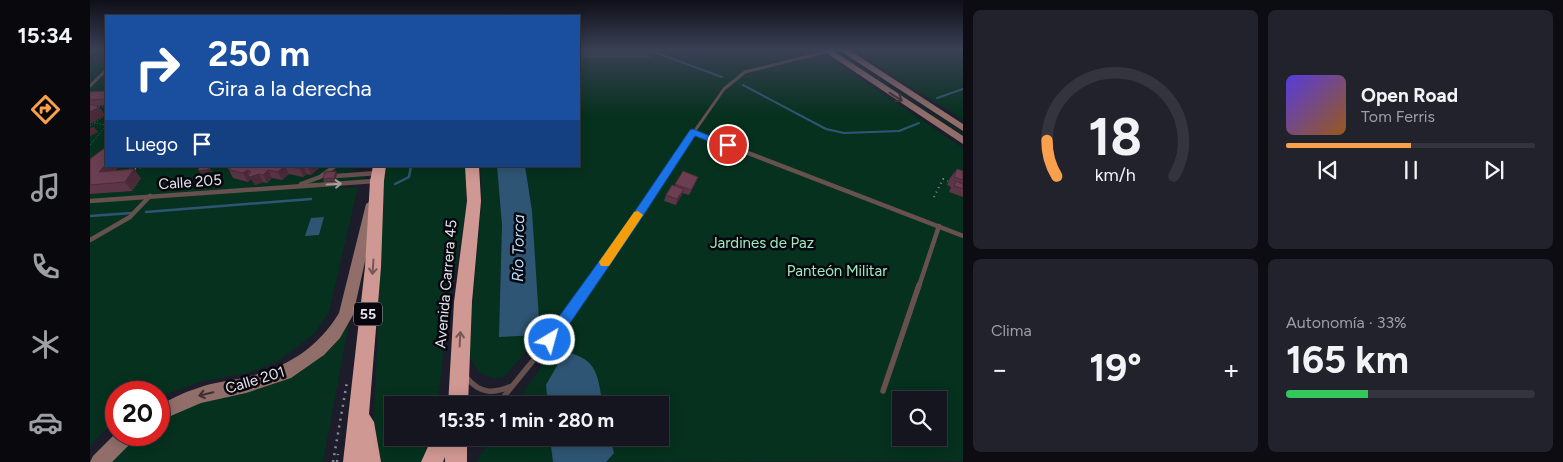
<!DOCTYPE html>
<html lang="es">
<meta charset="utf-8">
<style>
:root{--surface:#151520;--page:#22222d;--text:#f1f3f6;--muted:#9d9fa5;--line:#34343e;--accent:#f9a04d}
body{margin:0;font-family:Figtree,sans-serif;background:var(--page);color:var(--text);height:100vh;display:flex;flex-direction:column;font-size:19px;white-space:nowrap}
*{box-sizing:border-box;margin:0}
p{font-size:16px;color:var(--muted)}
.icon{flex:none;width:28px;height:28px;fill:none;stroke:currentColor;stroke-width:2;stroke-linecap:round;stroke-linejoin:round}
.map{position:relative;flex:1;overflow:hidden}
.details{display:flex;flex-direction:column;gap:10px;padding:10px;background:#0c0c12;width:600px}
.details>*{flex:none}
.top-card{position:absolute;left:15px;top:15px;width:475px;height:152px;border-radius:0px;box-shadow:0 2px 12px #0003,0 0 0 1px var(--line);background:#1a4fa0;color:#fff;overflow:hidden}
.controls{position:absolute;left:802px;top:391px;display:grid;gap:10px}
.controls a{display:grid;place-items:center;width:55px;height:55px;border-radius:0px;background:var(--surface);box-shadow:0 2px 12px #0003,0 0 0 1px var(--line);font-size:25px}
.speed{position:absolute;left:15px;top:381px;display:flex;gap:10px;font-size:25px;font-weight:700;text-align:center}
.speed>*{display:grid;place-content:center;width:65px;height:65px;border-radius:50%;background:var(--surface);box-shadow:0 2px 12px #0003,0 0 0 1px var(--line);line-height:1}
.speed .limit{border:8px solid #d22;background:#fff;color:#111}
.pin{position:absolute;display:grid;place-items:center;width:42px;height:42px;color:#fff;margin:-21px;border:2px solid #fff;border-radius:50%;box-shadow:0 1px 5px #0007}
.me{position:absolute;width:55px;margin:-28px;rotate:37deg;stroke-linejoin:round;filter:drop-shadow(0 0 4px #0008)}
.turn{display:flex;align-items:center;gap:18px;height:105px;padding:0 20px;font-size:22px}
.turn .icon{width:65px;height:65px;stroke-width:2.5}
.turn b{display:block;font-size:35px;line-height:42px}
.then{display:flex;align-items:center;height:48px;padding:0 20px;background:#0003;gap:10px;font-size:19px}
.big{font-size:38px;font-weight:700;line-height:1.1}
.details .card{flex:1;display:flex;flex-direction:column;justify-content:center;gap:8px;min-width:0;padding:0 18px;border-radius:8px;background:var(--page)}
.details .dial{align-items:center;gap:0}
.dial svg{height:130px;overflow:visible;fill:none;stroke:var(--line);stroke-width:7;stroke-linecap:round;text-anchor:middle}
.dial text{fill:var(--text);stroke:none}
.song{display:flex;align-items:center;gap:15px}
.cover{width:60px;height:60px;border-radius:8px;background:linear-gradient(135deg,hsl(250 70% 55%),hsl(30 70% 35%))}
.played{height:5px;border-radius:2px;background:linear-gradient(90deg,var(--accent) 50%,var(--line) 50%)}
.keys{display:flex;justify-content:space-around;direction:ltr}
.heat{display:flex;justify-content:space-between;align-items:center;font-size:28px;direction:ltr}
.charge{height:8px;border-radius:4px;background:linear-gradient(90deg,#34c759 33%,var(--line) 0)}
.details .tiles{flex:1;display:grid;gap:10px;grid-template-columns:repeat(2,1fr)}
.trip{position:absolute;left:294px;top:396px;width:285px;height:50px;border-radius:0px;background:var(--surface);box-shadow:0 2px 12px #0003,0 0 0 1px var(--line);font-weight:700;line-height:50px;text-align:center}
main{display:flex;flex:1;min-height:0}
.menu{display:flex;flex-direction:column;width:90px;justify-content:space-around;align-items:center;background:#08080d;color:var(--muted)}
.menu .icon{width:35px;height:35px}
.menu .selected{color:var(--accent)}
.menu b{font-size:22px;color:var(--text)}
.map>svg:first-child{display:block}
</style>
<main>
<nav class="menu">
<b>15:34</b>
<svg class="icon selected" aria-label="directions" viewBox="0 0 24 24"><path d="M12 3l9 9-9 9-9-9zM9 14v-3h6M13 9l2 2-2 2"/></svg>
<svg class="icon" aria-label="music" viewBox="0 0 24 24"><path d="M9 18V5l10-2v13"/><circle cx="6" cy="18" r="3"/><circle cx="16" cy="16" r="3"/></svg>
<svg class="icon" aria-label="phone" viewBox="0 0 24 24"><path d="M5 4h4l2 5-3 2q2 4 5 5l2-3 5 2v4C11 20 4 13 5 4z"/></svg>
<svg class="icon" aria-label="climate" viewBox="0 0 24 24"><path d="M12 3v18M4 7l16 10M4 17L20 7"/></svg>
<svg class="icon" aria-label="car" viewBox="0 0 24 24"><path d="M5 17H2v-5l4-1 3-4h7l3 4 3 1v5h-3M9 17h6M6 11h13"/><circle cx="7" cy="17" r="2"/><circle cx="17" cy="17" r="2"/></svg>
</nav>
<div class="map">
<svg width="873" height="462" viewBox="0 0 873 462">
<rect width="100%" height="100%" fill="#1c1c2b"/>
<g fill="#06311e" fill-rule="evenodd">
<path d="M0 50H16V166H267L266 171 256 172 254 177 276 176 275 180 253 181 251 188 268 187 239 312 224 334 187 362 161 372 109 382 69 397V392H26V421L17 428 0 446Z"/>
<path d="M489 50H728L873 148V461L386 462 402 438H570V405H424L452 366 448 356 450 336 413 378C392 378 387 372 378 353L392 197 390 166H407L412 225 409 337 442 211 435 166H489ZM811 400H849V438H811Z"/>
<path d="M764 50H873V120Z"/>
<path d="M750 54 873 133V135Z"/>
<path d="M297 166H376V208L356 326 348 405H302V438H346L339 455 331 462H290L283 437 288 325 289 260 292 189Z"/>
<path d="M259 322 233 462H18L48 435H69V420L106 402 182 382Z"/>
</g>
<path fill="#1f5038" d="M556 51 561 58H489V53Z"/>
<g fill="#2e5674">
<path d="M407 166H435L442 211 450 335 409 337 412 225Z"/>
<path d="M234 217 229 235 215 236 221 218Z"/>
<path d="M476 350C482 354 491 356 497 361 509 370 510 391 513 405H458L456 385Z"/>
<path d="M460 438H520L524 453 516 462H463Z"/>
</g>
<g fill="none" stroke-linecap="round" stroke-linejoin="round">
<g stroke="#2e5674" stroke-width="2">
<path d="M548 50 561 51 632 77"/>
<path d="M653 85 736 129 754 133 809 131 829 123"/>
<path d="M847 98 873 89"/>
</g>
<g stroke="#2e5674" stroke-width="2.5">
<path d="M305 184 319 177 321 166"/>
<path d="M56 212 221 199"/>
<path d="M0 216 42 213"/>
</g>
<g stroke="#898996" stroke-width="1" stroke-dasharray="0.5 2.5" stroke-linecap="butt">
<path d="M0 107 16 106"/>
<path d="M4 123 16 125"/>
<path d="M0 126 16 115"/>
<path d="M0 145 16 126"/>
</g>
<g stroke="#898996" stroke-width="2" stroke-dasharray="1 4" stroke-linecap="butt">
<path d="M35 166 42 168"/>
<path d="M121 166 122 171"/>
<path d="M40 170 55 166"/>
<path d="M844 197 853 179 858 181"/>
</g>
<g stroke="#898996" stroke-width="2.5" stroke-dasharray="2 5" stroke-linecap="butt">
<path d="M243 462 257 382"/>
<path d="M247 462 248 454"/>
</g>
<g stroke="#67514e" stroke-width="3">
<path d="M0 51 3 50"/>
<path d="M0 86 16 70"/>
<path d="M603 132 656 152"/>
<path d="M590 152 634 89 655 72 739 51"/>
</g>
<g stroke="#67514e" stroke-width="4.5">
<path d="M653 151 873 236"/>
<path d="M246 176 287 173"/>
<path d="M211 184 230 177 245 166"/>
<path d="M0 201 285 181"/>
<path d="M0 240 40 217 60 196"/>
<path d="M499 286 591 151"/>
<path d="M829 286 849 226"/>
</g>
<g stroke="#67514e" stroke-width="5.5">
<path d="M377 378C390 394 404 394 422 386"/>
<path d="M793 391 829 285"/>
<path d="M407 405 472 325 499 285"/>
<path d="M373 446 380 438"/>
</g>
<g fill="#916e6a" fill-rule="evenodd">
<path d="M732 50H742L873 136V144Z"/>
<path d="M749 50H759L873 124V131Z"/>
<path d="M282 200 288 204 263 315 250 338 234 355 201 378 156 393 111 403 69 421V405C82 399 94 392 108 388 123 382 141 381 157 377 197 367 227 349 249 313L276 204Z"/>
<path d="M26 433V435H46L43 441 22 462H0L3 456Z"/>
</g>
<g fill="#d09892" fill-rule="evenodd">
<path d="M283 166H296L294 181 291 267 279 414 284 422 291 462H253L275 267 280 181Z"/>
<path d="M375 166H389L391 201 382 302 378 405H358L364 302 377 201Z"/>
<path d="M342 438H377V462H355V457L353 462H331Z"/>
</g>
</g>
<g fill="#5c3547">
<path d="M16 91V105L6 106 9 107 15 115 0 124V92Z"/>
<path d="M0 159 16 166H29L25 171 51 178 42 191 0 194Z"/>
<path d="M137 166H231L221 175 217 174 213 177 199 174 192 180 182 178 177 183 173 182 165 185 161 179 158 182 143 178Z"/>
<path d="M867 169 873 171V197L859 192 861 187 857 185 860 178Z"/>
<path d="M246 171 247 174 245 181 234 182 233 179Z"/>
<path d="M608 177 606 182 599 195 592 193 586 205 574 201 576 195 585 186V184Z"/>
</g>
<g fill="#4b2b39">
<path d="M9 107 15 115 0 124V112Z"/>
<path d="M4 127 8 132 0 136V128Z"/>
<path d="M16 164V166H29L16 180 9 172Z"/>
<path d="M119 166H120L121 172 111 174 109 171Z"/>
<path d="M194 166H195L199 174 192 180 188 172Z"/>
<path d="M212 166H213L217 174 213 177 210 169Z"/>
<path d="M219 166H231L221 175 218 167Z"/>
<path d="M44 169 51 178 42 191 35 182Z"/>
<path d="M157 170 161 179 158 182 153 173Z"/>
<path d="M178 170 182 178 177 183 173 175Z"/>
<path d="M246 171 247 174 245 181 244 178Z"/>
<path d="M169 174 173 182 165 185 160 177Z"/>
<path d="M594 189 592 195 586 205 587 199Z"/>
</g>
<g fill="#6b3e52" stroke="#4b2b39">
<path d="M16 91V99L0 100V92Z"/>
<path d="M0 104 9 107 0 112Z"/>
<path d="M16 147V164L9 172 44 169 35 182 0 185V159Z"/>
<path d="M108 166H119V169L109 171Z"/>
<path d="M139 166H194L188 172 178 170 173 175 169 174 160 177 158 175 161 172 157 170 153 173 139 170 142 167Z"/>
<path d="M198 166H212L210 169Z"/>
<path d="M867 169 873 171V180L864 177Z"/>
<path d="M246 171 244 178 233 179 235 172Z"/>
<path d="M593 171 608 177 601 190 585 184Z"/>
<path d="M866 181 873 184V189L864 186Z"/>
<path d="M582 185 594 189 587 199 576 195Z"/>
</g>
<defs><path id="oneway-shaft" d="M-6 0H5M1.5-3L5.5 0L1.5 3" fill="none" stroke-width="1.6" stroke-linecap="round" stroke-linejoin="round" transform="scale(1.25)"/></defs>
<g stroke="#3e3032">
<use href="#oneway-shaft" transform="translate(806 97) rotate(33)"/>
<use href="#oneway-shaft" transform="translate(116 394) rotate(167)"/>
</g>
<use stroke="#a69b9f" href="#oneway-shaft" transform="translate(244 184) rotate(-3)"/>
<g stroke="#765756">
<use href="#oneway-shaft" transform="translate(283 267) rotate(94)"/>
<use href="#oneway-shaft" transform="translate(370 339) rotate(-87)"/>
</g>
<linearGradient id="sky" x2="0" y2="1"><stop stop-color="#0f0f18"/><stop offset="0.43" stop-color="#3a4055"/><stop offset="1" stop-color="#3a4055" stop-opacity="0"/></linearGradient>
<rect width="873" height="115" fill="url(#sky)"/>
<path fill="#1a73e8" stroke="#114b97" d="M603 129 642 145 641 147H634L605 136 547 225 465 345 460 346 455 345 453 340 455 336 539 220 600 130Z"/>
<path fill="#f59e0b" d="M548 211 553 215 519 266H511L509 262 511 259 544 212Z"/>
<g text-anchor="middle" dominant-baseline="central" stroke-width="5" stroke-linejoin="round" paint-order="stroke">
<rect fill="#07070d" stroke="#a2a2ac" stroke-width="1" x="264" y="302.5" width="28" height="23" rx="4"/>
<g font-size="14" font-weight="bold" fill="#e5e5f0">
<text x="278" y="314">55</text>
</g>
<g font-size="15" fill="#e5e5f0" stroke="#07070d">
<text transform="translate(100 182) rotate(-4)">Calle 205</text>
<text transform="translate(356 284) rotate(-85)">Avenida Carrera 45</text>
<text transform="translate(165 380) rotate(-17)">Calle 201</text>
</g>
<g font-size="15" fill="#9decc0" stroke="#07070d">
<text x="672" y="243">Jardines de Paz</text>
<text x="747" y="271">Panteón Militar</text>
</g>
<g font-size="16" font-style="italic" fill="#b8defe" stroke="#07070d">
<text transform="translate(428 248) rotate(-89)">Río Torca</text>
</g>
</g>
</svg>
<div class="controls">
<a><svg class="icon" aria-label="search" viewBox="0 0 24 24"><circle cx="10" cy="10" r="6"/><path d="M15 15l6 6"/></svg></a>
</div>
<div class="speed"><div class="limit">20</div></div>
<div class="pin" style="left:638px;top:145px;background:#d93025"><svg class="icon" aria-label="arrive" viewBox="0 0 24 24"><path d="M6 21V4h12l-3 4 3 4H6"/></svg></div>
<svg class="me" style="left:460px;top:340px" viewBox="-20 -20 40 40"><circle r="17" fill="#1a73e8" stroke="#fff" stroke-width="3"/><path d="M0-11L8 9 0 5-8 9z" fill="#fff"/></svg>
<div class="trip">15:35 · 1 min · 280 m</div>
<div class="top-card">
<div class="turn"><svg class="icon" aria-label="right" viewBox="0 0 24 24"><path d="M7 20v-9h11M14 6l5 5-5 5"/></svg><div><b>250 m</b>Gira a la derecha</div></div>
<div class="then">Luego<svg class="icon" aria-label="arrive" viewBox="0 0 24 24"><path d="M6 21V4h12l-3 4 3 4H6"/></svg></div>
</div>
</div>
<section class="details">
<div class="tiles">
<div class="card dial"><svg viewBox="0 0 100 80">
<path d="M14 69A42 42 0 1 1 86 69"/>
<path d="M14 69A42 42 0 0 1 8 47" stroke="#f9a04d"/>
<text x="50" y="56" font-size="32" font-weight="700">18</text>
<text x="50" y="72" font-size="11">km/h</text>
</svg></div>
<div class="card">
<div class="song"><i class="cover"></i><div><b>Open Road</b><p>Tom Ferris</p></div></div>
<div class="played"></div>
<div class="keys"><svg class="icon" aria-label="previous" viewBox="0 0 24 24"><path d="M18 5L8 12l10 7zM5 5v14"/></svg><svg class="icon" aria-label="pause" viewBox="0 0 24 24"><path d="M8 5v14M16 5v14"/></svg><svg class="icon" aria-label="next" viewBox="0 0 24 24"><path d="M6 5l10 7-10 7zM19 5v14"/></svg></div>
</div>
<div class="card"><p>Clima</p>
<div class="heat"><a>−</a><b class="big">19°</b><a>+</a></div>
</div>
<div class="card"><p>Autonomía · 33%</p><b class="big">165 km</b><div class="charge"></div></div>
</div>
</section>
</main>
